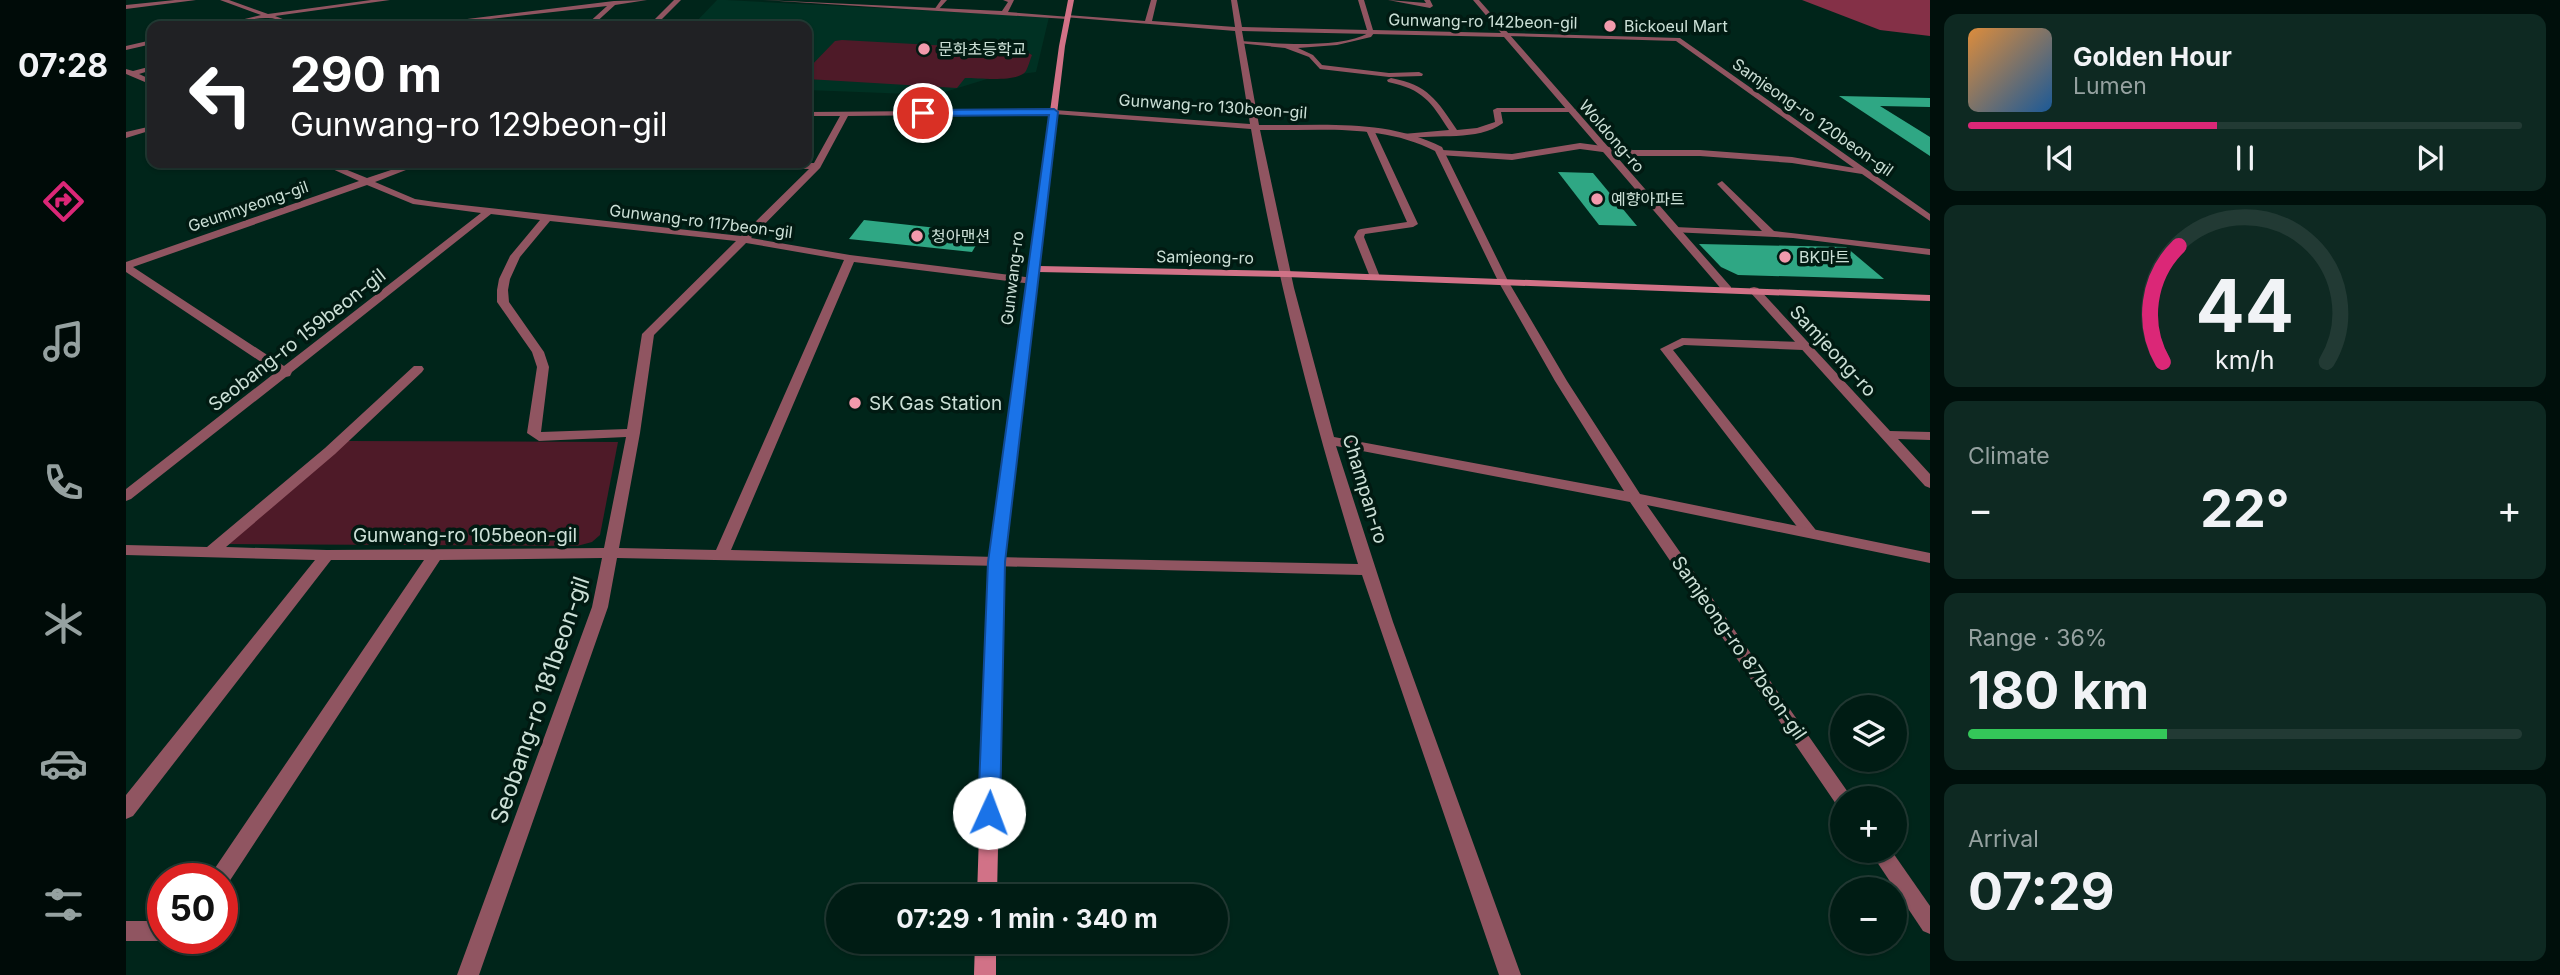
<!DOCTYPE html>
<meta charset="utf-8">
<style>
:root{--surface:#001c14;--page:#0e2922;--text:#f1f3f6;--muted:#95a1a0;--line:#223a34;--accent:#db2777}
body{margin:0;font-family:Inter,"Noto Sans KR",sans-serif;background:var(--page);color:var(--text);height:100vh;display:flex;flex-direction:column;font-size:26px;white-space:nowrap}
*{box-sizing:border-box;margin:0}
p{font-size:23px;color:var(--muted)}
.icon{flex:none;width:38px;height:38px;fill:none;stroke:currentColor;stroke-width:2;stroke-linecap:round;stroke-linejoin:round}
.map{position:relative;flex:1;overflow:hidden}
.side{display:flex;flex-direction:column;gap:14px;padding:14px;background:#000f0b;width:630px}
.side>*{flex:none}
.hud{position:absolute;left:21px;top:21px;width:665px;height:147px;border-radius:14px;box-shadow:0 2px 5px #0004,0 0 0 2px var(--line);background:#202124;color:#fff;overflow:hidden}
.tools{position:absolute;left:1704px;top:695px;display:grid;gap:14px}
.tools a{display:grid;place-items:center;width:77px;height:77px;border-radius:50%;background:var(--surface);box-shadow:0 2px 5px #0004,0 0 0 2px var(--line);font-size:35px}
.speed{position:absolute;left:21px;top:863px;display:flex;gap:14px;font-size:35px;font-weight:700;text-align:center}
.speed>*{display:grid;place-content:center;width:91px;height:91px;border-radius:50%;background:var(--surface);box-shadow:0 2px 5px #0004,0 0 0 2px var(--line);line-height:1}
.speed .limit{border:10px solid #d22;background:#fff;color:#111}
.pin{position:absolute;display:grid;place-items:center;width:60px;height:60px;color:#fff;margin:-30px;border:4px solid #fff;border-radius:50%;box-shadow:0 2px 7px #0007}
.me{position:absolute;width:77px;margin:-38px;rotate:2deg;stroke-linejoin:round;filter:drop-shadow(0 0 5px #0008)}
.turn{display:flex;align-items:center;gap:24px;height:147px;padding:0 28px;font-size:32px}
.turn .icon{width:91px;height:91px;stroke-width:2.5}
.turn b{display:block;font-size:49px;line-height:60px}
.big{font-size:52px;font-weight:700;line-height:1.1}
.side .card{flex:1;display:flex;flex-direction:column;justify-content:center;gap:10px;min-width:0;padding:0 24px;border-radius:14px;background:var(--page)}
.side .dial{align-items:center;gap:0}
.dial svg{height:182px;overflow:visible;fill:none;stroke:var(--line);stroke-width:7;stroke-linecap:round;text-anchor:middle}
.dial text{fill:var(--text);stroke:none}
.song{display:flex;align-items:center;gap:21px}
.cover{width:84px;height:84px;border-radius:10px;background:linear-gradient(135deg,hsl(30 70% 55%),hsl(210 70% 35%))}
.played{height:7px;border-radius:4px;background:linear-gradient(90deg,var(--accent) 45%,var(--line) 45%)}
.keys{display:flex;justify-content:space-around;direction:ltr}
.heat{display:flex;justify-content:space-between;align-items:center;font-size:38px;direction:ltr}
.charge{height:10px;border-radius:5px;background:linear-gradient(90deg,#34c759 36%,var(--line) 0)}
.trip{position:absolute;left:700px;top:884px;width:402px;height:70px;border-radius:35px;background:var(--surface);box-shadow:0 2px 5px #0004,0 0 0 2px var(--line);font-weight:700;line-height:70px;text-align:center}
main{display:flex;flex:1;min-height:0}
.menu{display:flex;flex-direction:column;width:126px;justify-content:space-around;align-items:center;background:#000b08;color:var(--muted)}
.menu .icon{width:49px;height:49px}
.menu .on{color:var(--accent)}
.menu b{font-size:32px;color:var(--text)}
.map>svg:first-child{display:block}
</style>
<main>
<nav class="menu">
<b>07:28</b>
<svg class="icon on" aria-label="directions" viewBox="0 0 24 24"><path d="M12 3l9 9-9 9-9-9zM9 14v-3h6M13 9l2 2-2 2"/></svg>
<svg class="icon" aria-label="music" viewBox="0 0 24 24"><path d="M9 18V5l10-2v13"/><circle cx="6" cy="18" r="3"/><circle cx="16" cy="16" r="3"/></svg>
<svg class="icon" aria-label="phone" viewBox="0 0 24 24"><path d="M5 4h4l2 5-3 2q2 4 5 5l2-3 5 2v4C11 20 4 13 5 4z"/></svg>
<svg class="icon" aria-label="climate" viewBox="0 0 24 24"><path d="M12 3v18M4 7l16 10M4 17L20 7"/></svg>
<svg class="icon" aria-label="car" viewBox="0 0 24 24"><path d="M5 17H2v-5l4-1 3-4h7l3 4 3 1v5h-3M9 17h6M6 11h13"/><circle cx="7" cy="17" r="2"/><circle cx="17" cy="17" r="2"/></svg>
<svg class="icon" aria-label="filters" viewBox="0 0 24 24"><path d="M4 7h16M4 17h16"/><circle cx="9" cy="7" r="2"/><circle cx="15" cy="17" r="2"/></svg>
</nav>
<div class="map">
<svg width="1804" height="975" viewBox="0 0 1804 975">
<rect width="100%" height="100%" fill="#00251a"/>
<path fill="#003123" d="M591 0H600L923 17 910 72 861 79 809 95 681 90V26H566Z"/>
<g fill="#4e1a28">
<path d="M716 40 897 50 906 55C904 60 902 67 900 71 892 83 853 78 839 78L831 88 681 79V70L709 41Z"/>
<path d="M221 441 492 442 474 535 466 542 451 546 100 544Z"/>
</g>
<path fill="#843047" d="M1676 0H1804V36L1754 30Z"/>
<g fill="#2fa784">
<path d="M1713 96 1804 98V107L1754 106 1804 137V156Z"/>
<path d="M1432 172 1467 173 1511 226 1473 225Z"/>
<path d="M738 220 857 233 846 252 723 239Z"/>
<path d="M1573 244 1720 247 1758 279 1612 275 1595 267Z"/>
</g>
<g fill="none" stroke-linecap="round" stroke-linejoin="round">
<g fill="#905561" fill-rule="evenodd">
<path d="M49 0H70L0 9V5Z"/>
<path d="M94 0H103L142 14 245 0H264L149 16 175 26C163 26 153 18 142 18 126 17 107 26 90 26L135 15Z"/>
<path d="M521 0 489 5 466 26H459L481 6 302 26H284L488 1Z"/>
<path d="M548 0H555L529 26H522Z"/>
<path d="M637 0 876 11 882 2 877 0H888L882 12 944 17 941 19Z"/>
<path d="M1262 0 1300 3 1298 0H1304L1307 6 1304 8Z"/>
<path d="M1245 31 1248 33 1245 37 1211 45 1172 48 1187 55 1196 65 1263 73 1293 72 1297 74 1296 76 1263 77 1194 69 1183 57 1159 48 1112 43 1115 41C1147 43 1220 50 1245 31Z"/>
<path d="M1381 33 1554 38 1804 214V221L1736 174 1666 163 1574 156H1507L1454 149 1386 160 1313 155 1312 153 1316 150 1386 154 1454 143 1507 150H1574L1666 157 1728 168 1550 41 1379 36Z"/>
<path d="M26 40V44L0 50V46Z"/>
<path d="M26 66V70L13 74 26 80V85L0 74V69L7 71Z"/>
<path d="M1265 78C1302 85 1311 100 1331 130L1351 128 1369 122 1367 110 1371 108H1446L1450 110 1446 112H1375L1377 123C1351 142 1311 133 1280 139L1276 136 1277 134 1323 130C1305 102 1297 89 1262 82L1261 80Z"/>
<path d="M928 110H931V114L722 116 694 168 625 238 724 255 907 278 912 281 907 284 728 262 605 550 870 557 875 558 878 562 875 566 491 558 482 607 353 975H331L466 607 476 558 314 560 101 885 96 887V878H84L87 871 298 560H205L7 816 0 819V795L189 560 0 555V545L81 547 199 448 288 366H296L298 369 296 372 209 454 100 547 201 550 478 548 500 437 413 441 401 433 411 367 406 352 371 302V290L373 279 384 256 414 220 365 214 166 372 164 376 160 377 5 499 0 501V489L150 372 0 272V262L233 181 193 163H204L241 178 286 163H298L249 182 289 199 309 202 615 236 683 169 502 166 498 163H688L714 116H681V112ZM241 185 287 204 355 213 158 366 7 267ZM424 221 610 241 516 334 501 429 415 432 423 367 418 352 383 302 382 290 384 279 394 257ZM620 243 718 260 590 550 493 548 514 433 528 335Z"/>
<path d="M26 126V130L0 138V132Z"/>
<path d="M1241 128 1248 130 1292 224 1287 227 1239 234 1238 237 1254 277 1249 280 1244 277 1228 237 1232 230 1235 229 1281 222 1240 130Z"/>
<path d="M1596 181 1648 231 1804 249V255L1667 238 1546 232V228L1549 227 1636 231 1593 186 1591 184Z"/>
<path d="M1556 338 1677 342 1683 346 1677 350 1558 345 1547 350 1689 529 1691 533 1689 537H1679L1534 349Z"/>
<path d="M0 921H37V938H45L37 941H0Z"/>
</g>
<g fill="#905561" fill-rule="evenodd">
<path d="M815 0H821L812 10H808Z"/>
<path d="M1025 0H1031L1026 21 1109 27 1105 0H1111L1116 27 1241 30 1232 0H1238L1247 30 1375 33 1347 0H1353L1383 34 1605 287V291H1597L1378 37 1116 31 1133 125C1195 126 1259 118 1316 147L1382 281 1441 381 1514 494 1804 553V563L1521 505 1726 798H1717V806L1710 804 1504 502 1210 446 1267 622 1395 975H1373L1236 575 865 566 862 562 865 558 870 557 1232 564C1188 421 1150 277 1125 129L928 114 924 112 928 110 1124 124 1109 31 938 17 941 15 1019 21ZM1134 130C1193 131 1255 123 1309 151L1372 281 1429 381 1498 491 1208 437 1168 288Z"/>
<path d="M1628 287 1632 288 1764 431 1804 432V440L1772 439 1804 474V488L1799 486 1624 292V288Z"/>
<path d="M1743 850H1765L1804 906V934L1797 931Z"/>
</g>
<g fill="#d17287" fill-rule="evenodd">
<path d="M942 0H948L939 46 913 266 1160 271 1804 295V301L1160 277 912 272 878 562 871 896H851L862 562 933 46Z"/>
<path d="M849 942H870V975H848Z"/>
</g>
</g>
<path fill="#1a73e8" stroke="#114b97" stroke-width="2" d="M928 109 932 112 879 562 874 813 871 819 863 822 856 819 852 813 862 562 923 115 797 116 793 113 797 110Z"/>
<g fill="#f29aac" stroke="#011a12" stroke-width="2.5">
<circle cx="1484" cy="26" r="7"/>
<circle cx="798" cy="49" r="7"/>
<circle cx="1471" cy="199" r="7"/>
<circle cx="791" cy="236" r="7"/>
<circle cx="1659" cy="257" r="7"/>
<circle cx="729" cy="403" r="7"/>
</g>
<g text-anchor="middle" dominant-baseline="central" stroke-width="7" stroke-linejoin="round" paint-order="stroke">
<g font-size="16" fill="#cce0d7" stroke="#011a12">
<text transform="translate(1357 21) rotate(1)">Gunwang-ro 142beon-gil</text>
<text transform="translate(1087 106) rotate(4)">Gunwang-ro 130beon-gil</text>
<text transform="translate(1687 117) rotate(35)">Samjeong-ro 120beon-gil</text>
<text transform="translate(1486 136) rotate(49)">Woldong-ro</text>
<text transform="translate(122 206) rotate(-19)">Geumnyeong-gil</text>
<text transform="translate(575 221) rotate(7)">Gunwang-ro 117beon-gil</text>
<text transform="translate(1079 257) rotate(1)">Samjeong-ro</text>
<text transform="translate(886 278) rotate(-83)">Gunwang-ro</text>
</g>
<g font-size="16" fill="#cce0d7" stroke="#011a12" text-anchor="start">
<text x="1498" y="26">Bickoeul Mart</text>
<text x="812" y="49">문화초등학교</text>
<text x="1485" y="199">예향아파트</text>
<text x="805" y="236">청아맨션</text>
<text x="1673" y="257">BK마트</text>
</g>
<g font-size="19" fill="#cce0d7" stroke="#011a12">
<text transform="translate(171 340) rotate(-38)">Seobang-ro 159beon-gil</text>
<text transform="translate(1707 351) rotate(47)">Samjeong-ro</text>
<text transform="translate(1239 489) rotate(73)">Champan-ro</text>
<text x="339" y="535">Gunwang-ro 105beon-gil</text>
<text transform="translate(1613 648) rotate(55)">Samjeong-ro 87beon-gil</text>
</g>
<g font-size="19" fill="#cce0d7" stroke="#011a12" text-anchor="start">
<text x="743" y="403">SK Gas Station</text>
</g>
<g font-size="23" fill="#cce0d7" stroke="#011a12">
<text transform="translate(414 700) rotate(-71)">Seobang-ro 181beon-gil</text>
</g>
</g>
</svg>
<div class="tools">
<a><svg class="icon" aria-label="layers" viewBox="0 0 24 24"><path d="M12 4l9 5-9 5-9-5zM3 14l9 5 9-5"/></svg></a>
<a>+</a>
<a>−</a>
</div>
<div class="speed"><div class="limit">50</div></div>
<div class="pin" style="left:797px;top:113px;background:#d93025"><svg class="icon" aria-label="arrive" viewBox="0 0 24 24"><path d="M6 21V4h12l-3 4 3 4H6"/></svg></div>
<svg class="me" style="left:863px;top:813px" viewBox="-20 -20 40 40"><circle r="19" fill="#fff"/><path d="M0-13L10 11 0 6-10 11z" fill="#1a73e8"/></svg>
<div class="trip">07:29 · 1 min · 340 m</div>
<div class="hud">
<div class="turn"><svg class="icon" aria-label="left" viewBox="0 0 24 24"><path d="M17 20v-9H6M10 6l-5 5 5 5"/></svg><div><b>290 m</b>Gunwang-ro 129beon-gil</div></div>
</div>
</div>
<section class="side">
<div class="card">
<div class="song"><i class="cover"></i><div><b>Golden Hour</b><p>Lumen</p></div></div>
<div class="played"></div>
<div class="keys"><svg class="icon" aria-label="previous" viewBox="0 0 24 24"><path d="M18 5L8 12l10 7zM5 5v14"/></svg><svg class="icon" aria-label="pause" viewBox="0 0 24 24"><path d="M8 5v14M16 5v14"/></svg><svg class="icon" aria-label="next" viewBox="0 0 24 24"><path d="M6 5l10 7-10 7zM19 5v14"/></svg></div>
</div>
<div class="card dial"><svg viewBox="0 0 100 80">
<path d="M14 69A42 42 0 1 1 86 69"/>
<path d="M14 69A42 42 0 0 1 21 18" stroke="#db2777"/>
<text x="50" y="56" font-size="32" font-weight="700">44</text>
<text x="50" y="72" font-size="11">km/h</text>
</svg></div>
<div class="card"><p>Climate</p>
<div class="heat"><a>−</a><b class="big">22°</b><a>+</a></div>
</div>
<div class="card"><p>Range · 36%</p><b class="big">180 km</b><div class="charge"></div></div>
<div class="card"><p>Arrival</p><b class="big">07:29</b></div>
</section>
</main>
